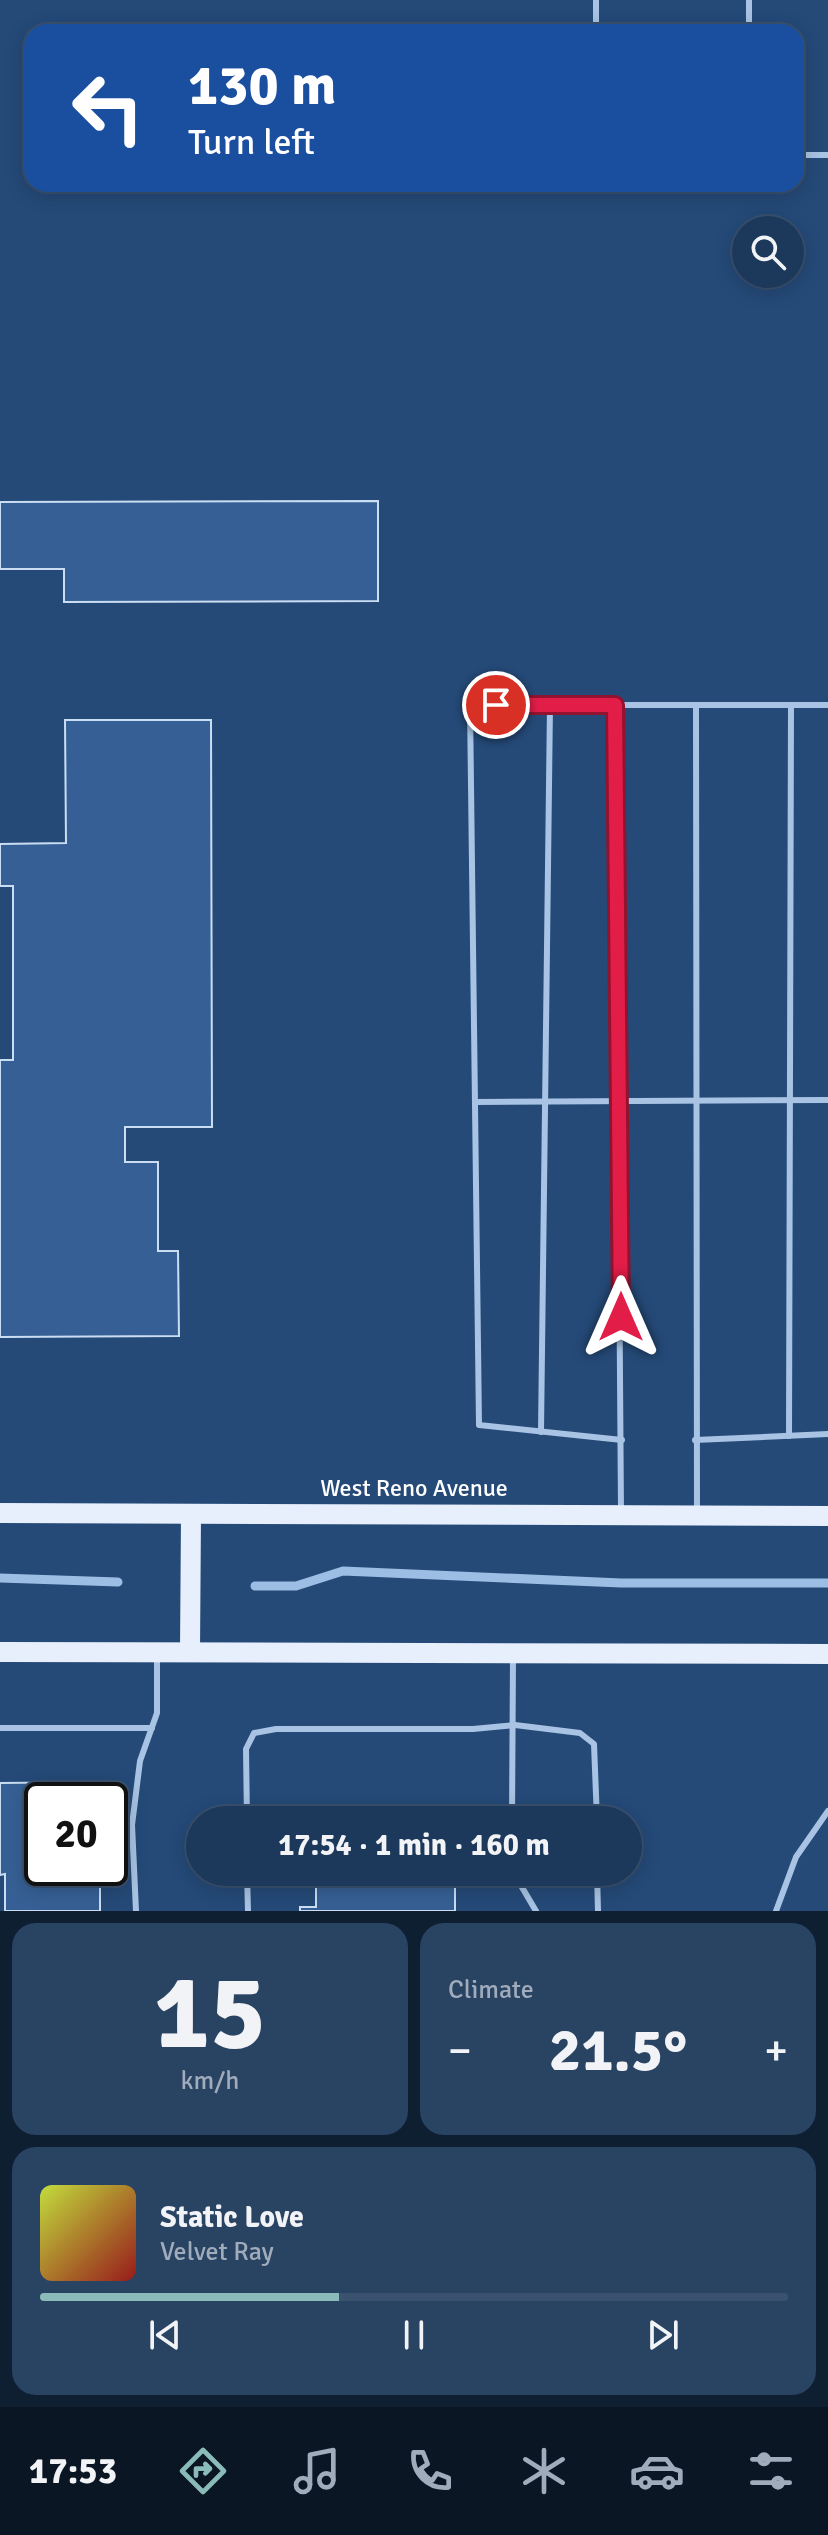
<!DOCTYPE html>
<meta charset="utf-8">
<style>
:root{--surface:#1c385a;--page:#294363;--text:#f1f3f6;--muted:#a0acbb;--line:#3a5270;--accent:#8bbbb9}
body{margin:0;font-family:Signika,sans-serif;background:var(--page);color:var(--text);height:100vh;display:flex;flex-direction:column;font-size:30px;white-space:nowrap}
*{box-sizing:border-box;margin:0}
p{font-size:26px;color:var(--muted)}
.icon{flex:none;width:44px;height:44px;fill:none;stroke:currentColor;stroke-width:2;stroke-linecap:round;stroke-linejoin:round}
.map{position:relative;height:1911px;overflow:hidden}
.side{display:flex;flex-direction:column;gap:12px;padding:12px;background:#0f1f32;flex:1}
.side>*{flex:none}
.banner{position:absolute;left:24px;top:24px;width:780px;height:168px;border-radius:24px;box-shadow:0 4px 20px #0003,0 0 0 2px var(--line);background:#1a4fa0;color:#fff;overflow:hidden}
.fabs{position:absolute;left:732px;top:216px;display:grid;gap:16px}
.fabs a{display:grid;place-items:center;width:72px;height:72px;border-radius:50%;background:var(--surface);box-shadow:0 4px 20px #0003,0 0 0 2px var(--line);font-size:40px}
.speed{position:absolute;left:24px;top:1782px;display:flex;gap:16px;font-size:40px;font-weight:700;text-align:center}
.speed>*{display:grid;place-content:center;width:104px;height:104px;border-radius:50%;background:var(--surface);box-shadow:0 4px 20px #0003,0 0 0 2px var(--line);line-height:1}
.speed .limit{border:4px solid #111;border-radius:12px;background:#fff;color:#111}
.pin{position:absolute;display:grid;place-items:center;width:68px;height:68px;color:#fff;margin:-34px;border:4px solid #fff;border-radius:50%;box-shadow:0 2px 8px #0007}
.me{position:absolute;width:88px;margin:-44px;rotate:0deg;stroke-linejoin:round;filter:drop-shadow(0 0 6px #0008)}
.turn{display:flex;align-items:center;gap:28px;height:168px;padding:0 32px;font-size:36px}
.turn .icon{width:104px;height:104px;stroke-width:2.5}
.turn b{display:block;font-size:56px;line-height:68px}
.big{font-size:60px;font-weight:700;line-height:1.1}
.side .widget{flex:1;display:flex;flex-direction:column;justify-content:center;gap:12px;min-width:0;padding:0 28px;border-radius:24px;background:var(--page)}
.side .dial{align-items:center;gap:0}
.dial b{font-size:104px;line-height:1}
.song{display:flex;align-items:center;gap:24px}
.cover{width:96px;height:96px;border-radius:12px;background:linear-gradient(135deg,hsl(70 70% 55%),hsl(0 70% 35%))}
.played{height:8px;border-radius:4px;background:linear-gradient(90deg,var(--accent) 40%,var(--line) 40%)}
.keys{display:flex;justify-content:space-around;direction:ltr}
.heat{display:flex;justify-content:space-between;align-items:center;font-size:44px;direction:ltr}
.side .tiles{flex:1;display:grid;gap:12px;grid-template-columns:1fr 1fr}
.widget:last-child{grid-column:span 2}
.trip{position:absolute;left:186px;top:1806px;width:456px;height:80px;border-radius:40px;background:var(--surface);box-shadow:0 4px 20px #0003,0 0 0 2px var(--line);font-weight:700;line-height:80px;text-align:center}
.dock{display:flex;height:128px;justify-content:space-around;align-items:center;background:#0b1624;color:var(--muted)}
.dock .icon{width:56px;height:56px}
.dock .current{color:var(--accent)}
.dock b{font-size:36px;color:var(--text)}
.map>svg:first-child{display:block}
</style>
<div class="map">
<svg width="828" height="1911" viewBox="0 0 828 1911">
<rect width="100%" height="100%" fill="#254a78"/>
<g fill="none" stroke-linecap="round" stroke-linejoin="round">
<g stroke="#9cbde4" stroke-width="9">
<path d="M0 1578 118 1582"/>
<path d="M255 1586H296L343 1571 621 1583H828"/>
</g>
</g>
<g fill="#366095" stroke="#caddf3" stroke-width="2">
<path d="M378 501V601L64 602V569H0V502Z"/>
<path d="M65 720H211L212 1127H125V1162H158V1251H178L179 1336 0 1337V1060H13V886H0V844L66 843Z"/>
<path d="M99 1782V1800H42V1868H100V1911H5V1874L0 1875V1783Z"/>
<path d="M316 1872H455V1911H300V1907H316Z"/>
</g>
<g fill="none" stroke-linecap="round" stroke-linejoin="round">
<g stroke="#a8c3e3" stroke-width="6">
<path d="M596 32V0"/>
<path d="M749 32V0"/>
<path d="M796 155H828"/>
<path d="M615 705 621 1511"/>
<path d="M696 705 697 1512"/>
<path d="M475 1102 828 1100"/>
<path d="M541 1432 550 705"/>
<path d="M789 1436 791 705"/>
<path d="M622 1440 479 1425 470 705H828"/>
<path d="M695 1440 828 1434"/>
<path d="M0 1728H152"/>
<path d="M247 1820 246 1749 254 1733 276 1729H473L515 1725 580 1733 594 1744 597 1820"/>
<path d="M512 1820 513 1657"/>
<path d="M247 1872 248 1911"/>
<path d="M513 1872 536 1911"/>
<path d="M597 1872 598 1911"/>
<path d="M136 1911 132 1825 140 1761 157 1713V1656"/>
<path d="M776 1911 796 1857 828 1811"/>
</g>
<g stroke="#e7effc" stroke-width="20">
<path d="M0 1513 828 1516"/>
<path d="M0 1652 828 1654"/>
<path d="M190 1652 191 1514"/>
</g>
</g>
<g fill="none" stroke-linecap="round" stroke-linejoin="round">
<g stroke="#92132f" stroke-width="20">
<path id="route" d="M496 705H615L621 1317"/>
</g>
<use href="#route" stroke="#e11d48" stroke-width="14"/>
</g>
<g text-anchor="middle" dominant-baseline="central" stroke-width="8" stroke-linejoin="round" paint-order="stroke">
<g font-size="24" fill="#fff" stroke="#254a78">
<text x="414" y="1488">West Reno Avenue</text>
</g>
</g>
</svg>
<div class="fabs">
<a><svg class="icon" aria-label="search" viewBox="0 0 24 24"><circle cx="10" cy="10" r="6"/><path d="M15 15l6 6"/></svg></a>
</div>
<div class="speed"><div class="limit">20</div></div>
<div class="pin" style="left:496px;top:705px;background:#d93025"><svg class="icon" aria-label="arrive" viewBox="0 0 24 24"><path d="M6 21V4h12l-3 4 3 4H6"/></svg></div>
<svg class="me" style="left:621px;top:1317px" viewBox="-20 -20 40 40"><path d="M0-17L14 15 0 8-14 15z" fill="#e11d48" stroke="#fff" stroke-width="4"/></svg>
<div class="trip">17:54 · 1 min · 160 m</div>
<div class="banner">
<div class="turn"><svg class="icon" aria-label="left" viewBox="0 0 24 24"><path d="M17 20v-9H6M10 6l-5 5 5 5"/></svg><div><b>130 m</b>Turn left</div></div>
</div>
</div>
<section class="side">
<div class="tiles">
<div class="widget dial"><b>15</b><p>km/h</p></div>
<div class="widget"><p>Climate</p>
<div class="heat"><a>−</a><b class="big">21.5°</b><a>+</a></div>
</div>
<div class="widget">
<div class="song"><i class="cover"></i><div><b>Static Love</b><p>Velvet Ray</p></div></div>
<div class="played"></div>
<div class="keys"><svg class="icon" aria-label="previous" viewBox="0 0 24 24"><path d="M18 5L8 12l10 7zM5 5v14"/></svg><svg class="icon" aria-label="pause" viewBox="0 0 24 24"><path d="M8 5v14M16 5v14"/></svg><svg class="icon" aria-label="next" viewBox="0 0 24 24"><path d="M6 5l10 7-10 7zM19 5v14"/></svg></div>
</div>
</div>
</section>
<nav class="dock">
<b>17:53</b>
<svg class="icon current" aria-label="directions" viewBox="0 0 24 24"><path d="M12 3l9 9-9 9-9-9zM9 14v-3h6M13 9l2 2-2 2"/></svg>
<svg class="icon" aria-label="music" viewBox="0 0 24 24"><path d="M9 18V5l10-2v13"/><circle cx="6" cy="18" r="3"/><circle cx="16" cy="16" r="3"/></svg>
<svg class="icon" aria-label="phone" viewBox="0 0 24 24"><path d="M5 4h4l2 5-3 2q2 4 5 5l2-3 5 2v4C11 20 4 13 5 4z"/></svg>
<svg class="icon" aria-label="climate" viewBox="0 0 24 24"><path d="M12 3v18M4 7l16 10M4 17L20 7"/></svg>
<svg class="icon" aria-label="car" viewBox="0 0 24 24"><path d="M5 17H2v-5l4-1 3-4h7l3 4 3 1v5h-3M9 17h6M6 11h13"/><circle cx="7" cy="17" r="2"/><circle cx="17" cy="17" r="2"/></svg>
<svg class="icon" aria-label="filters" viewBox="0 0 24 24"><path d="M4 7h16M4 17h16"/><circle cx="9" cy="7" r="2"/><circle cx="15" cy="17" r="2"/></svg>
</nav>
